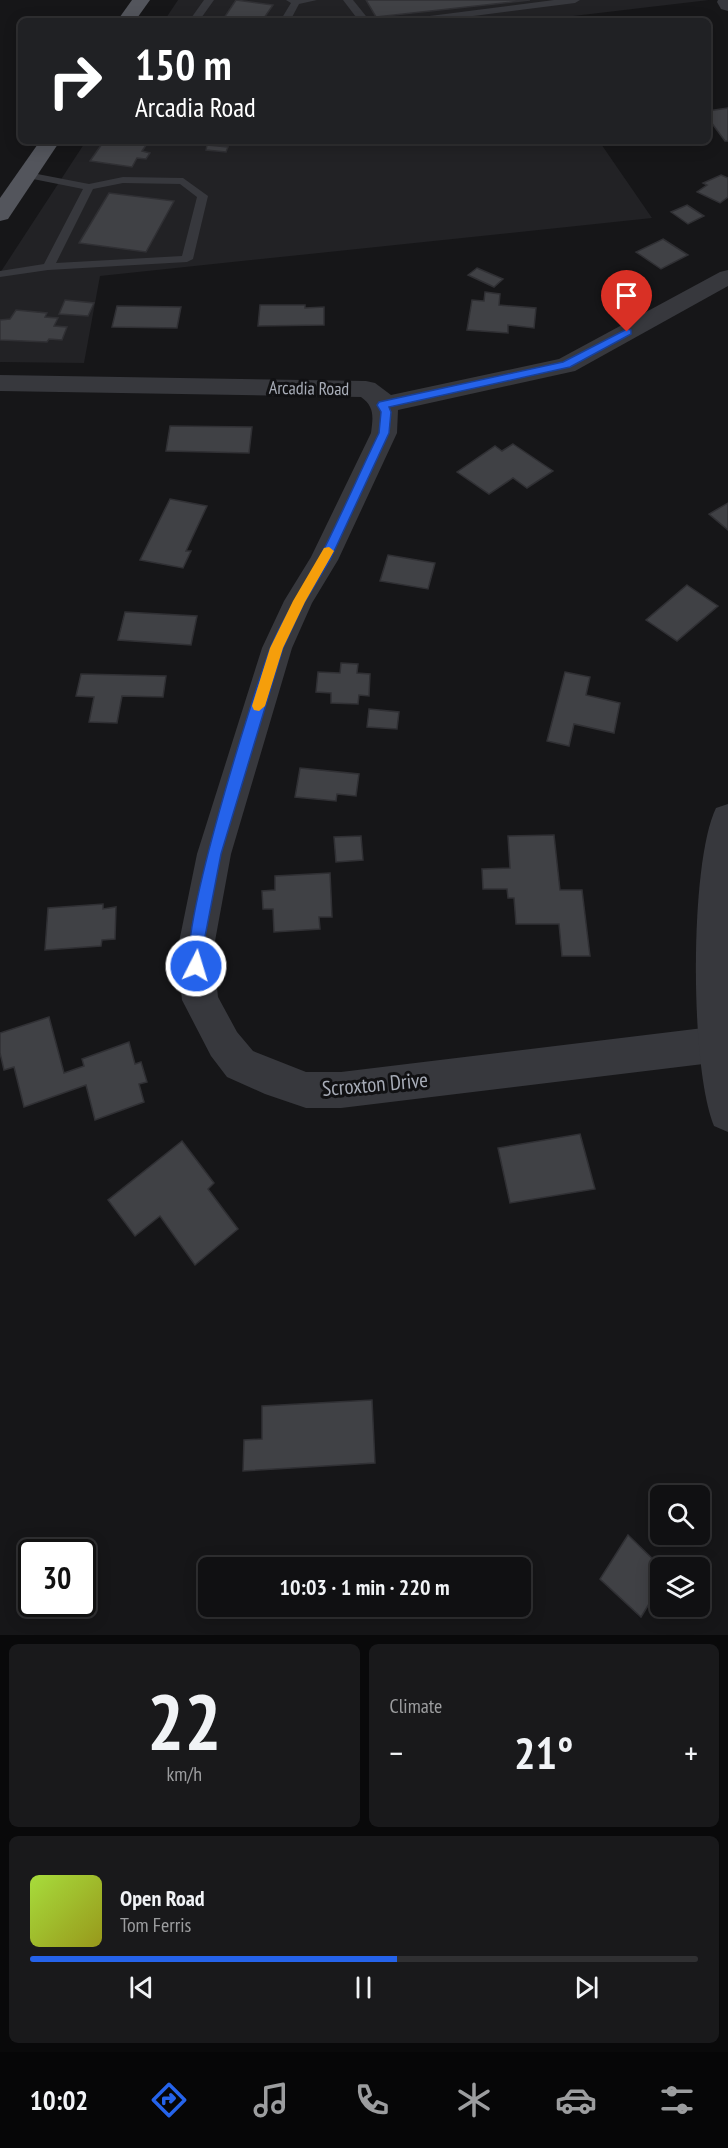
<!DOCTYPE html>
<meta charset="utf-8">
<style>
:root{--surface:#101012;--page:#19191b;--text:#f1f3f6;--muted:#9c9d9f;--line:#303032;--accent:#2563eb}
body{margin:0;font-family:"PT Sans Narrow",sans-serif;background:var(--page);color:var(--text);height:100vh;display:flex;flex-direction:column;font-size:22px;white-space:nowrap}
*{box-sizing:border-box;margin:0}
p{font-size:20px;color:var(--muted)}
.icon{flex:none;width:33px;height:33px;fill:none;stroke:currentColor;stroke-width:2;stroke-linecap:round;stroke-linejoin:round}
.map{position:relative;height:1635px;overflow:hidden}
.side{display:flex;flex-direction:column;gap:9px;padding:9px;background:#09090a;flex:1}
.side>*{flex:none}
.banner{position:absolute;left:18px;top:18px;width:693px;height:126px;border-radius:9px;box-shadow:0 3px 15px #0003,0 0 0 2px var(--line);background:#202124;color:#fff;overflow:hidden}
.controls{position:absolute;left:650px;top:1485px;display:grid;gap:12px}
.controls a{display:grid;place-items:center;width:60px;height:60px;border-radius:9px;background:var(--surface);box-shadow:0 3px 15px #0003,0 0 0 2px var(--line);font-size:30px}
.speed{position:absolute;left:18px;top:1539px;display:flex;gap:12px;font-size:30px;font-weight:700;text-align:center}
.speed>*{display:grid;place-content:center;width:78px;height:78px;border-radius:50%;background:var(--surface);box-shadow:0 3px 15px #0003,0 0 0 2px var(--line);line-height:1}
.speed .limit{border:3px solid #111;border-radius:9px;background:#fff;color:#111}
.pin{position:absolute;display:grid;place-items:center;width:51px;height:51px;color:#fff;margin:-62px -26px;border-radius:50% 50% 50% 0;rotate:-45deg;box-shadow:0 0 6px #0007}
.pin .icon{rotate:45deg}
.me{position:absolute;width:66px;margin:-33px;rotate:5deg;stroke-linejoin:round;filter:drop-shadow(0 0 4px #0008)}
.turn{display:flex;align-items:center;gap:21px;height:126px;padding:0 18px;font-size:27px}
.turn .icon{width:78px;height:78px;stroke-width:2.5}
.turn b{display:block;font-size:42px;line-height:51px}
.big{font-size:45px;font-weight:700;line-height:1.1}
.side .tile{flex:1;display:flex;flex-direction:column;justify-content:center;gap:9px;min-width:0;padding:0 21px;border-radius:9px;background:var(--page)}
.side .dial{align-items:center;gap:0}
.dial b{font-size:78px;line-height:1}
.song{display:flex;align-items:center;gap:18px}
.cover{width:72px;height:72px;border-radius:9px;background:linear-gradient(135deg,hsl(80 70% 55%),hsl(60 70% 35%))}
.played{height:6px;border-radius:3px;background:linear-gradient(90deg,var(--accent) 55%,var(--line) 55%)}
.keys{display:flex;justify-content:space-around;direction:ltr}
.heat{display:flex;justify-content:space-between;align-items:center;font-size:33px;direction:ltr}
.side .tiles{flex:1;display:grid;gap:9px;grid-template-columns:1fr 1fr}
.tile:last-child{grid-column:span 2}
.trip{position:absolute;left:198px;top:1557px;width:333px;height:60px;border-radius:9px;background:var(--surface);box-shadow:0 3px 15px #0003,0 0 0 2px var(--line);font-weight:700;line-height:60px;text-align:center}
.menu{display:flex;height:96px;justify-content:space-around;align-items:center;background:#060607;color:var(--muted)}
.menu .icon{width:42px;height:42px}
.menu .selected{color:var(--accent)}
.menu b{font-size:27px;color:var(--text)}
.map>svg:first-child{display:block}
</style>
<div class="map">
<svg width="728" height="1635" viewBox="0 0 728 1635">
<rect width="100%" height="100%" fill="#161618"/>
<g fill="#222225">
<path d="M178 0H709L531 21H164Z"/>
<path d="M86 141H599L652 218 100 276 84 363 0 362V273Z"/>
</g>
<g fill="#404145" stroke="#303034" stroke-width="1.5">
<path d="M236 0 273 5 262 21H222Z"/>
<path d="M366 0H530L376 17Z"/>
<path d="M728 108V141H725L708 118V111Z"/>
<path d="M104 141H149L142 151 150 153 146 159 137 158 132 167 90 161Z"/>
<path d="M207 145 228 147 226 152 206 150Z"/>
<path d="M721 175 728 178V197L720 203 697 192 707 185 703 183Z"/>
<path d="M109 193 174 201 146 252 79 243Z"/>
<path d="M687 205 704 216 688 224 671 212Z"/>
<path d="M663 239 688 255 661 269 636 252Z"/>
<path d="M477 268 503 279 494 287 468 275Z"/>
<path d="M485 292 500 294 499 305 536 308 534 328 508 325V333L467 330 472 300 484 301Z"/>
<path d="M65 300 94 303 88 316 59 314Z"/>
<path d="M260 305H305V308L324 307V325L258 326Z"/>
<path d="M117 306 181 307 177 328 112 327Z"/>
<path d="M16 310 47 313 45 317 58 318 54 326 67 327 62 340 49 339 47 342 0 340V320L10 319Z"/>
<path d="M170 426 252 427 249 453 166 451Z"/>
<path d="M513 444 553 471 527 488 513 478 489 494 457 472 495 446 502 451Z"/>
<path d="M170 499 207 506 186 551H191L183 568 140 560Z"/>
<path d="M728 503V530L709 514Z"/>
<path d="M388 555 435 563 428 589 380 581Z"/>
<path d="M687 585 718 606 677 641 646 620Z"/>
<path d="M125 612 197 616 191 645 118 640Z"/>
<path d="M341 663 358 664 357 673 370 674 369 696 359 695 358 704 331 703V693L316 692 318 672 340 673Z"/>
<path d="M565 672 590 677 586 695 620 703 614 733 574 724 569 746 547 741Z"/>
<path d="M81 674 166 676 163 697 122 696 117 723 89 722 94 697 76 696Z"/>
<path d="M369 709 399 712 397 729 367 727Z"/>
<path d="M300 768 359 774 356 796 337 794 336 801 295 797Z"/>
<path d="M554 835 560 890H582L590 956H562L559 924H516L514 898H508L507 889H483L482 869 510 868 508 836Z"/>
<path d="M361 836 363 860 336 862 334 837Z"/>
<path d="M330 873 332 917H319L320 929 274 932 273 909H263L262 891 275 890V876Z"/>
<path d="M103 904V909L116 907 115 939 102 940 101 946 45 950 48 908Z"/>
<path d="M49 1017 64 1073 84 1066 82 1059 129 1042 135 1064 141 1062 147 1082 139 1084 144 1102 95 1120 86 1085 24 1107 14 1067 4 1070 0 1053V1033Z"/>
<path d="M580 1134 595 1189 510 1203 498 1148Z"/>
<path d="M182 1141 214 1183 208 1189 238 1229 195 1265 160 1216 135 1236 108 1200Z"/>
<path d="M372 1400 375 1463 243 1471 244 1440 262 1439V1406Z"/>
<path d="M628 1535 662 1568H660V1586L641 1617 600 1579Z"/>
</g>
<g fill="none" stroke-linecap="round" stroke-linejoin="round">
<g fill="#37383d" fill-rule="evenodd">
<path d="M204 0H214L199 21H189Z"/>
<path d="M286 0H317L299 4 290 21H280L291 3Z"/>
<path d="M343 0H353L370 21H359Z"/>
<path d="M554 0H580L575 3 435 21H409L414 18Z"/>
<path d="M27 172 89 184 123 177 183 178 208 196 193 259 187 262 48 270 0 277V271L44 264 83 189 23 177 22 175ZM123 183 180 184 197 197 182 256 56 263 93 189Z"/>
</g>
<g fill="#37383d" fill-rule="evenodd">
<path d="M718 0H728V11L721 9 717 2Z"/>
<path d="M728 270V286L575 371 398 410 397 433 338 560 312 603 292 648 231 854 213 952 218 997 237 1032 253 1051 306 1072H341L728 1025V1061L341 1108H306L265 1094 227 1077 211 1056 182 1000 177 952 197 854 262 648 284 601 311 557 371 433C373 417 375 407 361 397L0 391V375L366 381 375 383 391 395 559 359 720 272Z"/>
</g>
<path fill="#37383d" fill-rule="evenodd" d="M728 804V1132L714 1126C690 1069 689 863 716 808Z"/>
<g fill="#53555c" fill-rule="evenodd">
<path d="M132 0H150L135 21H117Z"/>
<path d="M40 141H60L8 219 0 221V198Z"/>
</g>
</g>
<path fill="#2563eb" stroke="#184099" stroke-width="1.5" d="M627 329 631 330V334L570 367 389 407 391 412 389 433 330 560 304 603 283 648 221 854 202 952 201 970 196 972 191 970C176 938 253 694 270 649 283 616 304 588 320 557 341 516 359 474 379 433L381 412 377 405 379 402 563 362Z"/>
<path fill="#f59e0b" d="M329 547 334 551 305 602 283 648 265 706 259 711 254 710 252 706 270 648 293 601 324 548Z"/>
<g text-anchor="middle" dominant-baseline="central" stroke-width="6" stroke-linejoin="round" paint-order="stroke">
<g font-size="18" fill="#a8adb8" stroke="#111113">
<text transform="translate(309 388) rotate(1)">Arcadia Road</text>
</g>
<g font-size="21" fill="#a8adb8" stroke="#111113">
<text transform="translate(375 1084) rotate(-5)">Scroxton Drive</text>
</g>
</g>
</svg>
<div class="controls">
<a><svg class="icon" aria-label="search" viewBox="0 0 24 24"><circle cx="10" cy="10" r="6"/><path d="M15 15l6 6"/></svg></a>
<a><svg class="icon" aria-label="layers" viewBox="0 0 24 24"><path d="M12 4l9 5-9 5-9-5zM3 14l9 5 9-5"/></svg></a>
</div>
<div class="speed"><div class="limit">30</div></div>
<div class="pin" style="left:627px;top:332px;background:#d93025"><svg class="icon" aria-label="arrive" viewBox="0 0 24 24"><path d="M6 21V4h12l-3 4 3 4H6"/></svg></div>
<svg class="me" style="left:196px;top:966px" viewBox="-20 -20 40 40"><circle r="17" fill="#2563eb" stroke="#fff" stroke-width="3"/><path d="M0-11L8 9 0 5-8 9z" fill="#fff"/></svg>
<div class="trip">10:03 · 1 min · 220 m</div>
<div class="banner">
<div class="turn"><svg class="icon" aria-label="right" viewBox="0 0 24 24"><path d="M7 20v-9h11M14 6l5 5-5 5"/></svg><div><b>150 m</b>Arcadia Road</div></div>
</div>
</div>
<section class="side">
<div class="tiles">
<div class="tile dial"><b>22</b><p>km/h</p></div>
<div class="tile"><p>Climate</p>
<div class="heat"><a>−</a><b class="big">21°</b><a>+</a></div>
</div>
<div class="tile">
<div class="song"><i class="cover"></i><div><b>Open Road</b><p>Tom Ferris</p></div></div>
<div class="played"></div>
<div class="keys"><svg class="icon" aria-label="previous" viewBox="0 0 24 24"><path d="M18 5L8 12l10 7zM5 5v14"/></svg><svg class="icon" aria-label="pause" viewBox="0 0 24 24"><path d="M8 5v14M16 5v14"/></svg><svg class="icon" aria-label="next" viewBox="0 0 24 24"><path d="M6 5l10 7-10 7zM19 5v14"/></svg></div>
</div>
</div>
</section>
<nav class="menu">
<b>10:02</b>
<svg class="icon selected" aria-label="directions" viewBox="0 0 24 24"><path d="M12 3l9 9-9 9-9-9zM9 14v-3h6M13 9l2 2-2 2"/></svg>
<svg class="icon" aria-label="music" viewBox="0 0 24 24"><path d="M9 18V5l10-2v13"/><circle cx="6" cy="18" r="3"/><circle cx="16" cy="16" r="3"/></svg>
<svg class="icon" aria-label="phone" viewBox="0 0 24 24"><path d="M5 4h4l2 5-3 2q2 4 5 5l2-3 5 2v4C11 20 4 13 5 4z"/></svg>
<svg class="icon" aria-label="climate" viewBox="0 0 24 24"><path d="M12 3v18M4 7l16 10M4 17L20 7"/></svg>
<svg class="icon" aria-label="car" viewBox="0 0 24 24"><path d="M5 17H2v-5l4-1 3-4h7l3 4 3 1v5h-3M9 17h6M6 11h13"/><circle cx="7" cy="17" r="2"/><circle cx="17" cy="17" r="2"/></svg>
<svg class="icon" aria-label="filters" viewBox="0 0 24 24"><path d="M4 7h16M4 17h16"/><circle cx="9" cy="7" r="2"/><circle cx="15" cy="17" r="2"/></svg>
</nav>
